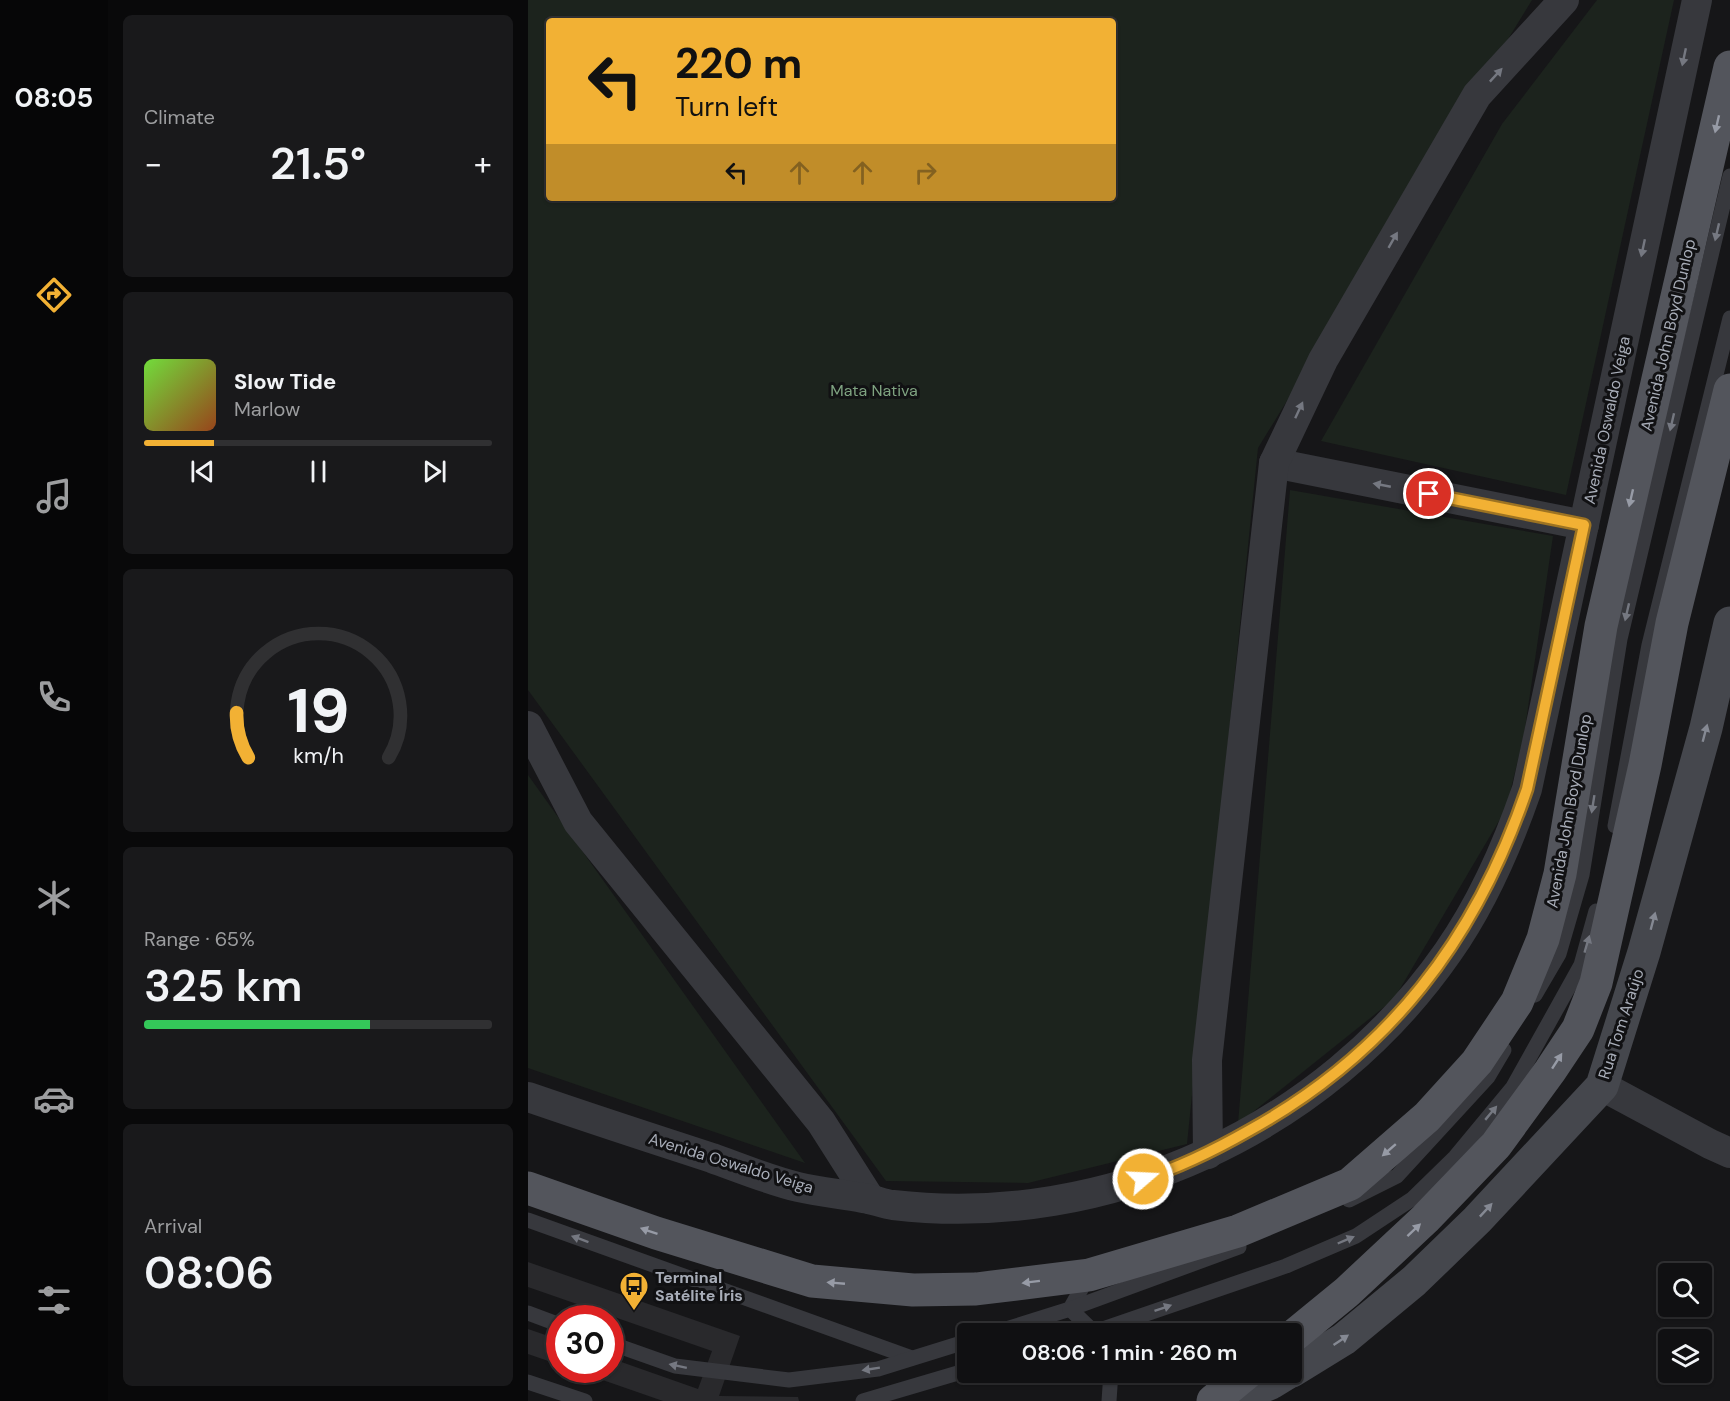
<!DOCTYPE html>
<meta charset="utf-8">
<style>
:root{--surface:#101012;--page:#19191b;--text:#f1f3f6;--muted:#9c9d9f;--line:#303032;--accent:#f2b134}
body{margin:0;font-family:"DM Sans",sans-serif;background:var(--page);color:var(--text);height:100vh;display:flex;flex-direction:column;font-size:22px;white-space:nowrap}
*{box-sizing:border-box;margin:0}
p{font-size:20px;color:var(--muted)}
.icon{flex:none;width:33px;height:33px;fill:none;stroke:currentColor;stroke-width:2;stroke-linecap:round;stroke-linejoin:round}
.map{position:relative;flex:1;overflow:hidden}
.panel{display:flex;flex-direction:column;gap:15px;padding:15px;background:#09090a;width:420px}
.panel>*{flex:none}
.top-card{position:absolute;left:18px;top:18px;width:570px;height:183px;border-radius:6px;box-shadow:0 2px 4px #0004,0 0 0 2px var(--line);background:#f2b134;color:#111;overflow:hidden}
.tools{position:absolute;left:1130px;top:1263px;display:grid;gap:12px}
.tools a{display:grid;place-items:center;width:54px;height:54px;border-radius:6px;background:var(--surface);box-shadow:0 2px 4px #0004,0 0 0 2px var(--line);font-size:30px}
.speed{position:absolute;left:18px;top:1305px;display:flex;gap:12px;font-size:30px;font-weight:700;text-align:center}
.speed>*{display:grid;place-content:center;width:78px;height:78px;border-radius:50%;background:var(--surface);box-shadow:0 2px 4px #0004,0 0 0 2px var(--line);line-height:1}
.speed .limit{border:9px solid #d22;background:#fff;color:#111}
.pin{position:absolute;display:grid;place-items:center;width:51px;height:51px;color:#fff;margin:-26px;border:3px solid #fff;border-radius:50%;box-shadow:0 2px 6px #0007}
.me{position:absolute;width:66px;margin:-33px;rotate:71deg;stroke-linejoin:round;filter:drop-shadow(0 0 4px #0008)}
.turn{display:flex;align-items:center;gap:21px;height:126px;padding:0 30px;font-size:27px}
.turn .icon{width:78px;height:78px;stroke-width:2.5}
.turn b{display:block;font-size:42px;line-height:51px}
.lanes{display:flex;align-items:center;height:57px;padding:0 30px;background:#0003;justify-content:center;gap:30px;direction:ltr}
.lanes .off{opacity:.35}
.big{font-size:45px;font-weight:600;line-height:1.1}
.panel .widget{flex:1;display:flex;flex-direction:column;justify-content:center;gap:9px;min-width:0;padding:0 21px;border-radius:9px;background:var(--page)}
.panel .dial{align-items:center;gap:0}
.dial svg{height:156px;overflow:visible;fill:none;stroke:var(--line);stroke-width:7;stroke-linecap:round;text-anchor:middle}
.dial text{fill:var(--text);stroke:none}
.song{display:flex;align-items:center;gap:18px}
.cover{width:72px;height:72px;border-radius:9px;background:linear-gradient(135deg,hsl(100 70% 55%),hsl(20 70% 35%))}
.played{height:6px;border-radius:3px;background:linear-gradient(90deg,var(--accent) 20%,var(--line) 20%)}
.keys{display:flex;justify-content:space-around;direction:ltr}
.heat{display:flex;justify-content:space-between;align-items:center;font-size:33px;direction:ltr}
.charge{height:9px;border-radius:4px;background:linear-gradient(90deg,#34c759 65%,var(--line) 0)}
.trip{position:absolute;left:429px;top:1323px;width:345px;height:60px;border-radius:6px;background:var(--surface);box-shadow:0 2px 4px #0004,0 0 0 2px var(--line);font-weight:600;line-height:60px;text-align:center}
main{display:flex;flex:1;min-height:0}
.tabs{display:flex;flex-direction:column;width:108px;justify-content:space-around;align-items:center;background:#060607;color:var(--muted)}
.tabs .icon{width:42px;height:42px}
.tabs .active{color:var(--accent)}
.tabs b{font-size:27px;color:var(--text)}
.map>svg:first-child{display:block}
</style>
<main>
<nav class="tabs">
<b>08:05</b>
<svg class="icon active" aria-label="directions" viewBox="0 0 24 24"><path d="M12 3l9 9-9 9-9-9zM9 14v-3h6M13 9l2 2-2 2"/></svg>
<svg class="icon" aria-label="music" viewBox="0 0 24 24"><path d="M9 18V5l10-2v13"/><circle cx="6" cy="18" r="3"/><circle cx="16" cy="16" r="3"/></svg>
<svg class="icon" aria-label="phone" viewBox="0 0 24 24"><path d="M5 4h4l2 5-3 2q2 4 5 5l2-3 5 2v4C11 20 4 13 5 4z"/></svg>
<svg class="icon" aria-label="climate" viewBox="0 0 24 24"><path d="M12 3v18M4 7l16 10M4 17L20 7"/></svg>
<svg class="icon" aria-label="car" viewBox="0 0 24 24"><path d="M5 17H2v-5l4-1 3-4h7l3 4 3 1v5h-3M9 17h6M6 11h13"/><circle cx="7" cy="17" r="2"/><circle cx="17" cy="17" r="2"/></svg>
<svg class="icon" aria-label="filters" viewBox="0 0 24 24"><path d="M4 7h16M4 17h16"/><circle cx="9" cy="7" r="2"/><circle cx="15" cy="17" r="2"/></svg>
</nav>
<section class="panel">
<div class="widget"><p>Climate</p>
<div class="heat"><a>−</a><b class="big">21.5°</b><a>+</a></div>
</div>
<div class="widget">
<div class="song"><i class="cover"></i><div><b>Slow Tide</b><p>Marlow</p></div></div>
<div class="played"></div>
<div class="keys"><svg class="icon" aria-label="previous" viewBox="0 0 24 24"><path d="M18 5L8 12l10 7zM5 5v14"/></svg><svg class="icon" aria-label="pause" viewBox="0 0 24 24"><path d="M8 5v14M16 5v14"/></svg><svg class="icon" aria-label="next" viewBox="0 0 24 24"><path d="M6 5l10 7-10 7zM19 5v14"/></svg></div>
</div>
<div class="widget dial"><svg viewBox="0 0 100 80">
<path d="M14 69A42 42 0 1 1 86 69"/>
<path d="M14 69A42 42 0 0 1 8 46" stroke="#f2b134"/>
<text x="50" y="56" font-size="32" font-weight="700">19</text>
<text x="50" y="72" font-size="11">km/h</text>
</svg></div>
<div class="widget"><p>Range · 65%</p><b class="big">325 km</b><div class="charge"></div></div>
<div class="widget"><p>Arrival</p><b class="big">08:06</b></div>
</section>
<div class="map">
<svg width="1202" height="1401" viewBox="0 0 1202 1401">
<rect width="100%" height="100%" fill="#161618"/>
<g fill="#1c231d" fill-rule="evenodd">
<path d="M0 0H1004L730 448 659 1144 500 1183 358 1181 0 690ZM21 21H585V198H21Z"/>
<path d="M1069 0H1146L1038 495 793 441 974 124Z"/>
<path d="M762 490 1025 536 996 735 978 809 866 999 710 1124Z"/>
<path d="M0 775 277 1163 0 1068Z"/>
</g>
<g fill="#29292c">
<path d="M0 1262 212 1336 191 1396 270 1397 271 1401H135L46 1370H82V1358L170 1389 184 1351 0 1287Z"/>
<path d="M0 1329 32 1340V1365L0 1354Z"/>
</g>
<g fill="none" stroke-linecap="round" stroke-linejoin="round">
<g stroke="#37383d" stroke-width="15">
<path d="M1087 826 1121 645 1202 318"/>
<path d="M1007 995 1031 954 1054 875 1092 639 1202 176"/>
<path d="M821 1200 869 1176 960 1077 976 1050"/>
<path d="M0 1220 384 1358"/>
<path d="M0 1313 32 1325"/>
<path d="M462 1334 542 1309 561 1275"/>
<path d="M560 1334 758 1266 828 1236 884 1199 927 1157 985 1087 1053 965 1068 911"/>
<path d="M568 1334 542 1309 711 1247"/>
<path d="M82 1343 147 1366 261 1380 350 1369 440 1341"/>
<path d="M0 1382 57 1401"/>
<path d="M335 1401 440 1370"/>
<path d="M581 1401 583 1372"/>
</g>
<g stroke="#37383d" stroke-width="30">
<path d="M746 463 1056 525"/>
<path d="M0 726 50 822 293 1122 342 1199"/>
<path d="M1074 1086 1182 1144 1202 1153"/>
<path d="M0 1097C61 1118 122 1138 184 1158 212 1168 241 1180 270 1187 291 1192 314 1194 335 1198 345 1199 355 1204 365 1205 580 1230 797 1129 920 952 955 902 979 847 999 789L1169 0"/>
<path d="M680 1154 679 1060 746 463 795 360 949 95 1036 0"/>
</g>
<g stroke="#45474d" stroke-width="33">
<path d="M764 1371 816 1339 886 1281 949 1220 1074 1086 1116 952 1178 728 1202 623"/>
<path d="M700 1401 743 1383 761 1372"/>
</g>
<g stroke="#53555c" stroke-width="33">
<path d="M0 1188 128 1233 284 1281 385 1290 448 1289 561 1275 710 1231 822 1184 899 1117 949 1062 989 1002 1015 939 1032 874 1073 626 1202 67"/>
<path d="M764 1337 819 1292 897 1219 968 1145 1022 1071 1050 1029 1068 983 1117 765 1144 623 1202 390"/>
<path d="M685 1401 720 1372"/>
</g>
</g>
<defs><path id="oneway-solid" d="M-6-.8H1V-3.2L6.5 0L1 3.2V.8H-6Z" transform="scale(1.5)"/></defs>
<g fill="#757881">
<use href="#oneway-solid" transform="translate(1156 57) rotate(102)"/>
<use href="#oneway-solid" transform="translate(968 75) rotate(-47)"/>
<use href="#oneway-solid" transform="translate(1189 232) rotate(103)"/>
<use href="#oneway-solid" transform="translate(865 240) rotate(-60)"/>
<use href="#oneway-solid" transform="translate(1115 248) rotate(102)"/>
<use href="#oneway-solid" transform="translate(771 410) rotate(-65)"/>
<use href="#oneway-solid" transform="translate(1144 422) rotate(103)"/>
<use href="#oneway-solid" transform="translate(854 485) rotate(-169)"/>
<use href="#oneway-solid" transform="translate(1099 612) rotate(103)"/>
<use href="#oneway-solid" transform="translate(1065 804) rotate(99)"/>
<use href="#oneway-solid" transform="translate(1059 944) rotate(-74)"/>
<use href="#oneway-solid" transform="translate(963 1113) rotate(-50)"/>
<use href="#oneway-solid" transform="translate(52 1239) rotate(-160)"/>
<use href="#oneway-solid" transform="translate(818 1240) rotate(-23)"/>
<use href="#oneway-solid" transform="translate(635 1308) rotate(-19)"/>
<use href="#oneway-solid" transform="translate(150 1366) rotate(-168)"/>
<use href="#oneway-solid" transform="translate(343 1369) rotate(171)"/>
</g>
<g fill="#979ba6">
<use href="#oneway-solid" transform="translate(1189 124) rotate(103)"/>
<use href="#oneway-solid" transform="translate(1103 498) rotate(103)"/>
<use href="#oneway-solid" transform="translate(1029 1061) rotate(-57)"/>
<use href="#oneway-solid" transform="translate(861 1150) rotate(139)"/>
<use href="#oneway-solid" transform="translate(886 1230) rotate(-43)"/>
<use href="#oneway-solid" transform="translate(121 1231) rotate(-161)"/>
<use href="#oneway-solid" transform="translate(503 1282) rotate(173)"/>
<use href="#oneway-solid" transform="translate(308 1283) rotate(-175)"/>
</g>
<g fill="#858993">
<use href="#oneway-solid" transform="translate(1177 733) rotate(-75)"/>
<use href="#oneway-solid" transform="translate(1125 921) rotate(-75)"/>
<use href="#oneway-solid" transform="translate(958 1210) rotate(-47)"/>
<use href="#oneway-solid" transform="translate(813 1340) rotate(-34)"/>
</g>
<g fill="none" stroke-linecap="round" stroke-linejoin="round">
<g stroke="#9d7322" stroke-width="15">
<path id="route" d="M615 1179C653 1167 687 1150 722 1130 861 1053 948 939 999 789L1056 525 901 494"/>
</g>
<use href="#route" stroke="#f2b134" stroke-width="10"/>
</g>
<defs>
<g id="bus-pin" transform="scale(1.5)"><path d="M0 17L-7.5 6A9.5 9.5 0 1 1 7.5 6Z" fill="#f2b134" stroke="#111113"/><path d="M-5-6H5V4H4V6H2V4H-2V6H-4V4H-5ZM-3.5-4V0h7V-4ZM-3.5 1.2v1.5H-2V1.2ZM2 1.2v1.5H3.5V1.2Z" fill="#111"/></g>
</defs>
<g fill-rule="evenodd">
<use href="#bus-pin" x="106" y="1286"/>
</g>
<g text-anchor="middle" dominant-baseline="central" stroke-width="6" stroke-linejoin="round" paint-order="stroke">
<g font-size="16" fill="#a8adb8" stroke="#111113">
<text transform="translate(1140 335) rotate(-77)">Avenida John Boyd Dunlop</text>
<text transform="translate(1079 420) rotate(-78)">Avenida Oswaldo Veiga</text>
<text transform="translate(1041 811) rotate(-80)">Avenida John Boyd Dunlop</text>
<text transform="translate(1093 1024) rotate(-72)">Rua Tom Araújo</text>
<text transform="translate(203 1163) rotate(17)">Avenida Oswaldo Veiga</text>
</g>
<g font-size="16" fill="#7fa381" stroke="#111113">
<text x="346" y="390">Mata Nativa</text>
</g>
<g font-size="16" font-weight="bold" fill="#a8adb8" stroke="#111113" text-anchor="start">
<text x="127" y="1277">Terminal<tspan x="127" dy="18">Satélite Íris</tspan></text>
</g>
</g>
</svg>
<div class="tools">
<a><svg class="icon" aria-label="search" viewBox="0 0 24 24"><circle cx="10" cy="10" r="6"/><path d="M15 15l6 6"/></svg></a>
<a><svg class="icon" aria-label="layers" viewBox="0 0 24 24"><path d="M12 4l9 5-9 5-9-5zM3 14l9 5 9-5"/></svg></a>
</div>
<div class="speed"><div class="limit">30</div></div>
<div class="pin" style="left:901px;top:494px;background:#d93025"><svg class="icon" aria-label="arrive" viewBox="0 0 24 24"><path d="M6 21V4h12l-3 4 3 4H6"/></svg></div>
<svg class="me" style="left:615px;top:1179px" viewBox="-20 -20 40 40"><circle r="17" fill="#f2b134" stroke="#fff" stroke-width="3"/><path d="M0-11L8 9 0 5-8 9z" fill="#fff"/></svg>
<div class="trip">08:06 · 1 min · 260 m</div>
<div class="top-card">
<div class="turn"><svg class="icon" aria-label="left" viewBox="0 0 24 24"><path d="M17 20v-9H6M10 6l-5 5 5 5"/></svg><div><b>220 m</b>Turn left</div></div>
<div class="lanes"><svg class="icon" aria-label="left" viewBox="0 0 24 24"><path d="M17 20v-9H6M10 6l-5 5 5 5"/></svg><svg class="icon off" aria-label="ahead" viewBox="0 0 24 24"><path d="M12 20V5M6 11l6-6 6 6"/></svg><svg class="icon off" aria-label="ahead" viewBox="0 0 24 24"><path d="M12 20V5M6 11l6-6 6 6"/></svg><svg class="icon off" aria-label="right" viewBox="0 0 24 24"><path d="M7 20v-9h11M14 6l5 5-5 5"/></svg></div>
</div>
</div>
</main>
